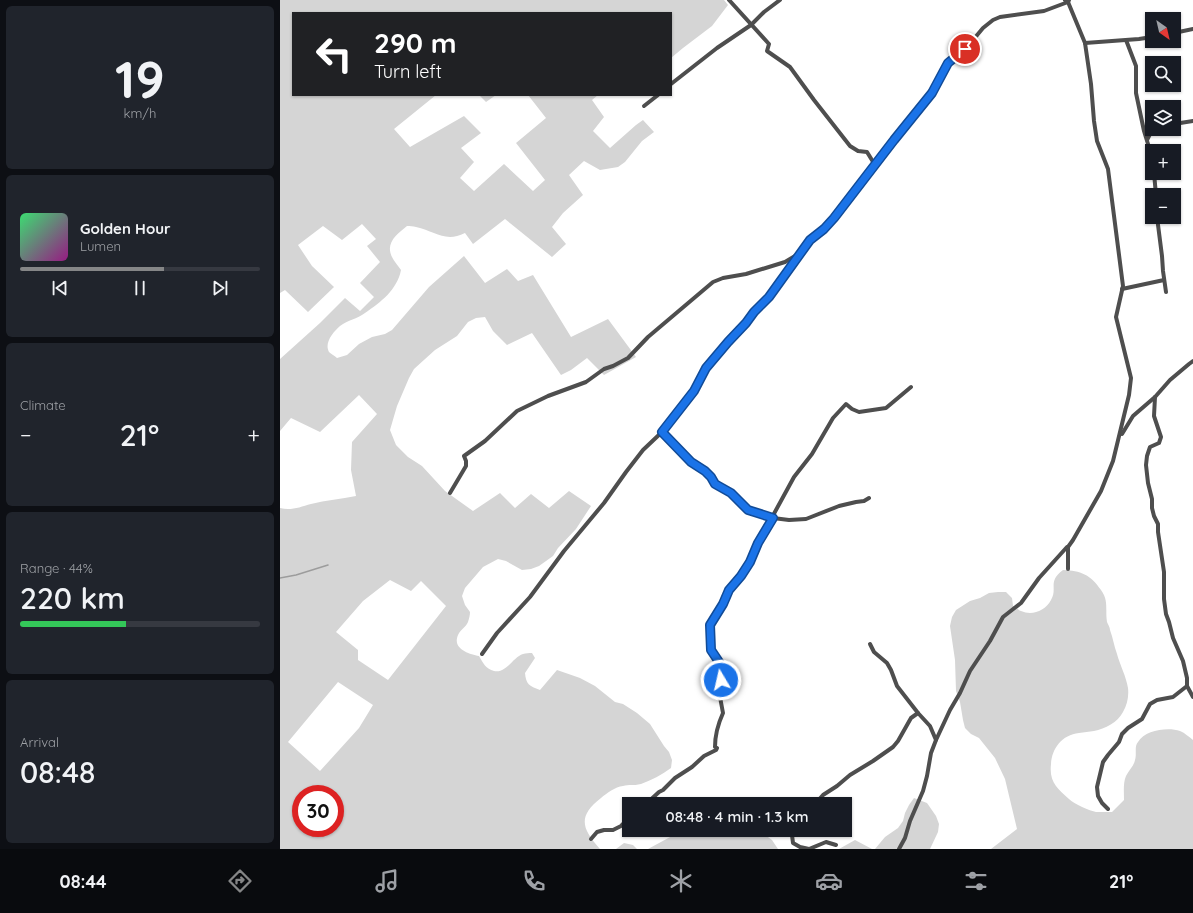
<!DOCTYPE html>
<meta charset="utf-8">
<style>
:root{--surface:#171b24;--page:#20242c;--text:#f1f3f6;--muted:#9ea1a6;--line:#363941;--accent:#858687}
body{margin:0;font-family:Quicksand,sans-serif;background:var(--page);color:var(--text);height:100vh;display:flex;flex-direction:column;font-size:15px;white-space:nowrap}
*{box-sizing:border-box;margin:0}
p{font-size:13px;color:var(--muted)}
.icon{flex:none;width:22px;height:22px;fill:none;stroke:currentColor;stroke-width:2;stroke-linecap:round;stroke-linejoin:round}
.map{position:relative;flex:1;overflow:hidden}
.panel{display:flex;flex-direction:column;gap:6px;padding:6px;background:#0d0f14;width:280px}
.panel>*{flex:none}
.guide{position:absolute;left:12px;top:12px;width:380px;height:84px;border-radius:0px;box-shadow:0 1px 3px #0004;background:#202124;color:#fff;overflow:hidden}
.needle{width:26px;rotate:146deg}
.controls{position:absolute;left:865px;top:12px;display:grid;gap:8px}
.controls a{display:grid;place-items:center;width:36px;height:36px;border-radius:0px;background:var(--surface);box-shadow:0 1px 3px #0004;font-size:20px}
.speed{position:absolute;left:12px;top:785px;display:flex;gap:8px;font-size:20px;font-weight:700;text-align:center}
.speed>*{display:grid;place-content:center;width:52px;height:52px;border-radius:50%;background:var(--surface);box-shadow:0 1px 3px #0004;line-height:1}
.speed .limit{border:6px solid #d22;background:#fff;color:#111}
.pin{position:absolute;display:grid;place-items:center;width:34px;height:34px;color:#fff;margin:-17px;border:2px solid #fff;border-radius:50%;box-shadow:0 1px 4px #0007}
.me{position:absolute;width:44px;margin:-22px;rotate:351deg;stroke-linejoin:round;filter:drop-shadow(0 0 3px #0008)}
.turn{display:flex;align-items:center;gap:14px;height:84px;padding:0 16px;font-size:18px}
.turn .icon{width:52px;height:52px;stroke-width:2.5}
.turn b{display:block;font-size:28px;line-height:34px}
.big{font-size:30px;font-weight:600;line-height:1.1}
.panel .tile{flex:1;display:flex;flex-direction:column;justify-content:center;gap:6px;min-width:0;padding:0 14px;border-radius:6px;background:var(--page)}
.panel .dial{align-items:center;gap:0}
.dial b{font-size:52px;line-height:1}
.song{display:flex;align-items:center;gap:12px}
.cover{width:48px;height:48px;border-radius:6px;background:linear-gradient(135deg,hsl(140 70% 55%),hsl(310 70% 35%))}
.played{height:4px;border-radius:2px;background:linear-gradient(90deg,var(--accent) 60%,var(--line) 60%)}
.keys{display:flex;justify-content:space-around;direction:ltr}
.heat{display:flex;justify-content:space-between;align-items:center;font-size:22px;direction:ltr}
.charge{height:6px;border-radius:3px;background:linear-gradient(90deg,#34c759 44%,var(--line) 0)}
.trip{position:absolute;left:342px;top:797px;width:230px;height:40px;border-radius:0px;background:var(--surface);box-shadow:0 1px 3px #0004;font-weight:600;line-height:40px;text-align:center}
.tabs{display:flex;height:64px;justify-content:space-around;align-items:center;background:#090b0e;color:var(--muted)}
.tabs .icon{width:28px;height:28px}
.tabs .on{color:var(--accent)}
.tabs b{font-size:18px;color:var(--text)}
main{display:flex;flex:1;min-height:0}
.map>svg:first-child{display:block}
</style>
<main>
<section class="panel">
<div class="tile dial"><b>19</b><p>km/h</p></div>
<div class="tile">
<div class="song"><i class="cover"></i><div><b>Golden Hour</b><p>Lumen</p></div></div>
<div class="played"></div>
<div class="keys"><svg class="icon" aria-label="previous" viewBox="0 0 24 24"><path d="M18 5L8 12l10 7zM5 5v14"/></svg><svg class="icon" aria-label="pause" viewBox="0 0 24 24"><path d="M8 5v14M16 5v14"/></svg><svg class="icon" aria-label="next" viewBox="0 0 24 24"><path d="M6 5l10 7-10 7zM19 5v14"/></svg></div>
</div>
<div class="tile"><p>Climate</p>
<div class="heat"><a>−</a><b class="big">21°</b><a>+</a></div>
</div>
<div class="tile"><p>Range · 44%</p><b class="big">220 km</b><div class="charge"></div></div>
<div class="tile"><p>Arrival</p><b class="big">08:48</b></div>
</section>
<div class="map">
<svg width="913" height="849" viewBox="0 0 913 849">
<rect width="100%" height="100%" fill="#fff"/>
<g fill="#d5d5d5" fill-rule="evenodd">
<path d="M0 0H444L448 5 432 26 403 48 391 58V13H13V95H156L114 129 130 147 184 116 201 133 181 148 194 162 180 178 194 191 224 164 253 191 265 180 236 143 266 118 248 95H318L312 100 324 117 313 131 330 148 356 125 363 120 374 132 362 141 345 162 338 167 320 170 304 161 289 175 303 195 283 213 272 227 286 244 272 257 225 219 193 244 185 233C165 243 155 231 136 227 133 226 130 226 127 226 117 234 105 243 112 257 114 261 118 266 121 270 117 290 101 302 85 313 77 319 68 320 60 326 53 332 44 343 49 352 51 354 55 356 57 358L67 355 79 344 92 337 105 334 112 330 149 287 184 256 205 283 227 269 238 281 253 275 291 337 328 319 356 357 324 375 307 358 291 370 281 375 252 333 227 345 213 331 205 317 196 318 188 322 177 336 155 350 134 369 129 378 117 406 110 430 116 445 128 457 142 466 165 491 193 511 220 493 235 508 251 494 269 508 289 491 311 506 296 529 278 548 273 556 259 566 251 569 242 570 226 561 218 559 203 567 185 588 182 596 185 605 190 612C190 615 189 619 188 622 186 627 180 630 178 635 172 649 189 654 199 656 203 663 206 669 214 671 226 674 233 657 243 654 246 653 249 653 252 653L255 658 245 673C246 684 249 686 260 690L277 670 300 678 315 686 335 702 343 704 357 713 370 724 384 746 389 752 392 760 391 768C381 775 372 780 361 784 353 786 349 784 343 786 335 787 327 793 321 798 298 816 301 828 320 849H0V508C11 511 20 507 31 504 46 500 61 499 76 496L71 470 72 442 97 414 79 395 40 432 11 418 0 431V359L40 323 65 298 80 311 94 297 80 283 100 262 87 246 96 239 82 224 62 240 43 226 18 245 32 266 54 287 28 312 5 290 0 293ZM110 580 131 591 141 581 166 606 108 680 78 660V650L56 632 83 601ZM58 682 93 705 79 728 40 771 8 742ZM21 794H55V828H21Z"/>
<path d="M199 95H216L206 102Z"/>
<path d="M783 570C801 571 810 574 821 590 829 601 825 609 827 622 828 625 830 627 830 630 833 638 834 646 837 654 840 665 846 676 848 688 849 697 847 705 843 712 838 722 825 729 814 731 809 732 804 732 799 733 782 735 772 748 771 764 769 782 777 788 789 799 794 804 810 811 816 812 821 812 827 812 832 812L844 800C844 792 843 783 846 776 849 770 854 766 855 760 857 754 854 746 858 742 865 730 888 727 900 731 905 733 909 737 913 740V849H711L737 829 725 779 715 758 699 738 691 734 685 728 683 720 680 702 676 691 675 660 670 626 672 617 676 610 690 601 700 598 709 593 718 592H726L732 598 733 606C736 607 738 610 741 611 752 616 765 611 771 600 778 588 767 582 783 570Z"/>
<path d="M634 798 647 803 656 816 659 824 658 832 650 849H595L605 837 618 828 623 821 625 813 629 805Z"/>
<path d="M400 830H442L450 833 460 830H478L492 840 498 849H368L392 836Z"/>
<path d="M575 840 592 849H559Z"/>
<path d="M344 843 353 845 357 849H336Z"/>
</g>
<g fill="none" stroke-linecap="round" stroke-linejoin="round">
<path stroke="#9c9c9c" stroke-width="1.5" d="M0 578 16 575 48 565"/>
<g stroke="#4e4e4e" stroke-width="4">
<path d="M449 0 489 44 487 51 510 67 534 100 570 146 578 151 587 152 595 165"/>
<path d="M785 0 788 2 805 43 811 84 814 121 817 141 828 169 843 286 836 317 851 378 849 395 833 461 821 491 793 540 788 547V569"/>
<path d="M894 33 913 29"/>
<path d="M846 40 856 66V93L864 131 872 157"/>
<path d="M805 43 859 39 872 37"/>
<path d="M391 84 437 48 471 25 484 12 500 0"/>
<path d="M364 106 378 95"/>
<path d="M894 124 913 121"/>
<path d="M867 140 871 132 875 129"/>
<path d="M874 173 876 195"/>
<path d="M877 217 882 256 883 271 886 292"/>
<path d="M842 289 884 280"/>
<path d="M875 397 874 416 881 437 879 443 870 447 867 456 866 465 868 483 872 499V508L874 516 878 524V532L884 572V599L886 614 889 622 893 638 903 661 907 678V686L913 697"/>
<path d="M382 432 406 455 411 462 425 471 431 477 435 484 451 493 469 510 493 518 509 520 526 519 559 506 576 502 584 501 589 498"/>
<path d="M842 434 853 416 875 397 890 380 909 364 913 361"/>
<path d="M170 493 186 466V461L184 456 205 441 237 411 268 396 306 382 324 369 333 366 348 358 368 337 433 282 443 278 466 274 505 262 520 253"/>
<path d="M590 644 594 652 607 663 611 670 617 686 638 713 650 726 656 740"/>
<path d="M202 654 217 633 250 597 284 551 324 503 346 472 363 450 382 432 393 417 414 391 426 368 448 342 466 323 474 312 489 297 530 240 544 229 554 218 652 93 668 63 693 40 703 28 713 20 720 17 764 11 788 2 789 0"/>
<path d="M366 804 379 792 383 790 395 778 412 767 424 756 436 750 437 748 435 747C435 734 438 724 443 713L440 697 442 675 441 665 431 650 430 625 443 604 449 590 461 576 470 562 478 543 514 477 532 454 553 418 566 404 572 409 579 412 606 408 631 387"/>
<path d="M535 804 543 795 557 786 570 775 593 761 613 747 618 741 631 718 638 713"/>
<path d="M828 809 822 803 818 796 817 787 823 762 828 755 839 742 842 734 848 728 862 719 870 704 877 700 893 697 907 686"/>
<path d="M514 830 512 835 513 843 520 847 529 849 546 842 556 845"/>
<path d="M311 839 317 832 324 830H333L341 826 349 818"/>
<path d="M619 849 625 838 630 821 643 791 647 776 651 753 656 740 670 710 680 693 690 671 710 641 723 617 741 603 759 578 787 547"/>
</g>
</g>
<g fill="none" stroke-linecap="round" stroke-linejoin="round">
<g stroke="#114b97" stroke-width="10">
<path id="route" d="M441 680V665L431 650 430 625 443 604 449 590 461 576 470 562 478 543 493 518 468 510 451 493 435 484 431 477 425 471 411 462 382 432 414 391 426 368 448 342 466 323 474 312 489 297 530 240 544 229 554 218 614 140 652 93 668 63 685 49"/>
</g>
<use href="#route" stroke="#1a73e8" stroke-width="7"/>
</g>
</svg>
<div class="controls">
<a><svg class="needle" viewBox="-14 -14 28 28"><path d="M0-13l5 13h-10z" fill="#e53935"/><path d="M0 13l5-13h-10z" fill="#9ea1a6"/></svg></a>
<a><svg class="icon" aria-label="search" viewBox="0 0 24 24"><circle cx="10" cy="10" r="6"/><path d="M15 15l6 6"/></svg></a>
<a><svg class="icon" aria-label="layers" viewBox="0 0 24 24"><path d="M12 4l9 5-9 5-9-5zM3 14l9 5 9-5"/></svg></a>
<a>+</a>
<a>−</a>
</div>
<div class="speed"><div class="limit">30</div></div>
<div class="pin" style="left:685px;top:49px;background:#d93025"><svg class="icon" aria-label="arrive" viewBox="0 0 24 24"><path d="M6 21V4h12l-3 4 3 4H6"/></svg></div>
<svg class="me" style="left:441px;top:680px" viewBox="-20 -20 40 40"><circle r="17" fill="#1a73e8" stroke="#fff" stroke-width="3"/><path d="M0-11L8 9 0 5-8 9z" fill="#fff"/></svg>
<div class="trip">08:48 · 4 min · 1.3 km</div>
<div class="guide">
<div class="turn"><svg class="icon" aria-label="left" viewBox="0 0 24 24"><path d="M17 20v-9H6M10 6l-5 5 5 5"/></svg><div><b>290 m</b>Turn left</div></div>
</div>
</div>
</main>
<nav class="tabs">
<b>08:44</b>
<svg class="icon on" aria-label="directions" viewBox="0 0 24 24"><path d="M12 3l9 9-9 9-9-9zM9 14v-3h6M13 9l2 2-2 2"/></svg>
<svg class="icon" aria-label="music" viewBox="0 0 24 24"><path d="M9 18V5l10-2v13"/><circle cx="6" cy="18" r="3"/><circle cx="16" cy="16" r="3"/></svg>
<svg class="icon" aria-label="phone" viewBox="0 0 24 24"><path d="M5 4h4l2 5-3 2q2 4 5 5l2-3 5 2v4C11 20 4 13 5 4z"/></svg>
<svg class="icon" aria-label="climate" viewBox="0 0 24 24"><path d="M12 3v18M4 7l16 10M4 17L20 7"/></svg>
<svg class="icon" aria-label="car" viewBox="0 0 24 24"><path d="M5 17H2v-5l4-1 3-4h7l3 4 3 1v5h-3M9 17h6M6 11h13"/><circle cx="7" cy="17" r="2"/><circle cx="17" cy="17" r="2"/></svg>
<svg class="icon" aria-label="filters" viewBox="0 0 24 24"><path d="M4 7h16M4 17h16"/><circle cx="9" cy="7" r="2"/><circle cx="15" cy="17" r="2"/></svg>
<b>21°</b>
</nav>
